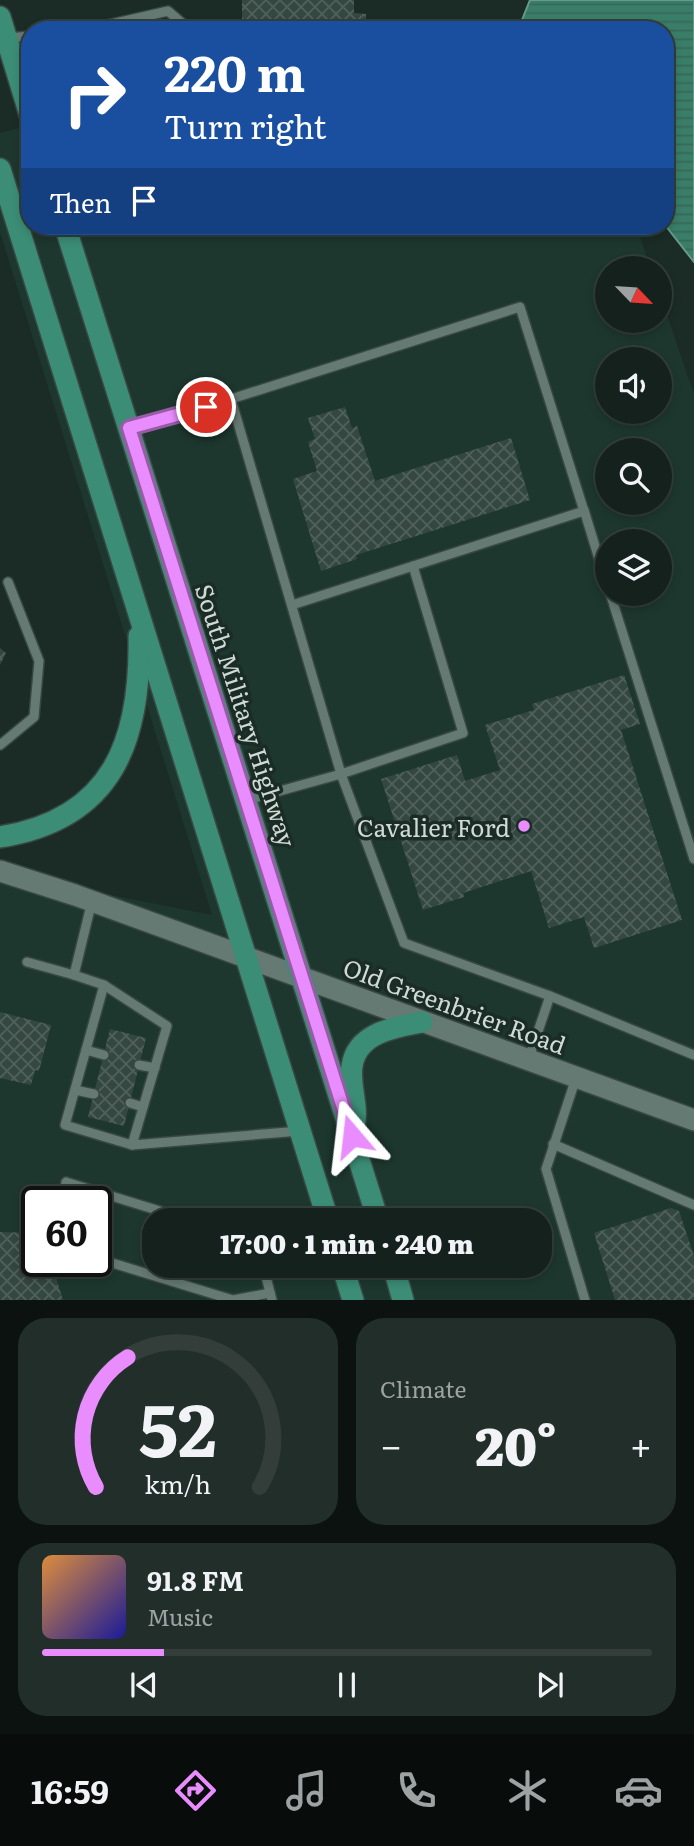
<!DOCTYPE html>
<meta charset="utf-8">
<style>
:root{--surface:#14211c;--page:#212e29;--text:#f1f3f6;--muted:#9da3a3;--line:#333e3b;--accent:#e98dfe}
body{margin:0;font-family:Literata,serif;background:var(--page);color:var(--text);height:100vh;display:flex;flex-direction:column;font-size:26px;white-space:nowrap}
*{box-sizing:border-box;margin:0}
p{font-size:23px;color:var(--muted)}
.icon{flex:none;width:38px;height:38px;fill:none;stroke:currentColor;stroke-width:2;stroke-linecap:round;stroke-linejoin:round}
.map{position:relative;height:1300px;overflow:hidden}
.panel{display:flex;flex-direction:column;gap:18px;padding:18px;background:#0b120f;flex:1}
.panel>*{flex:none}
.guide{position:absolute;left:21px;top:21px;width:653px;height:214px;border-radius:28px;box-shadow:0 4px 10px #0003,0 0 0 2px var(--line);background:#1a4fa0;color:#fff;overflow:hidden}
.needle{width:46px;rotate:115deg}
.fabs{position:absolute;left:595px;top:256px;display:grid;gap:14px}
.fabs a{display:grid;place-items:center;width:77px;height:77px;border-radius:50%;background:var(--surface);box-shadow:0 4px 10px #0003,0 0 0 2px var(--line);font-size:35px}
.speed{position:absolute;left:21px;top:1186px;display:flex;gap:14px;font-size:35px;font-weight:700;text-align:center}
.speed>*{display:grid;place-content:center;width:91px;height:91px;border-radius:50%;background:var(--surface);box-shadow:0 4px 10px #0003,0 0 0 2px var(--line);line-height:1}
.speed .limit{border:4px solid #111;border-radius:10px;background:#fff;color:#111}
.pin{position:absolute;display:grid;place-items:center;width:60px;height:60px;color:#fff;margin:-30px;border:4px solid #fff;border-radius:50%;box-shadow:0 2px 7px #0007}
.me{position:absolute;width:77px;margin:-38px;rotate:343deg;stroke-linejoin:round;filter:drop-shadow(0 0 5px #0008)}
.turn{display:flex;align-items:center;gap:24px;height:147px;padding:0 28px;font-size:32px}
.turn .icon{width:91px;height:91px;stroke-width:2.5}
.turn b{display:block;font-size:49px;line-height:60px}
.then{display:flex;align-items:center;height:66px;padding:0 28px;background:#0003;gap:14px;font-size:26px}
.big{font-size:52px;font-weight:800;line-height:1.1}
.panel .widget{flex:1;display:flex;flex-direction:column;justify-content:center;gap:10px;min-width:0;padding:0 24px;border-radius:28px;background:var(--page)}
.panel .dial{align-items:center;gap:0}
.dial svg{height:182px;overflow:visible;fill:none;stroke:var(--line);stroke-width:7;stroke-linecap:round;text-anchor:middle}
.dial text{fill:var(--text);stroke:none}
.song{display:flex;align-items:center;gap:21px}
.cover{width:84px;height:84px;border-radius:10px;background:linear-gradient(135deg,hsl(30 70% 55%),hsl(240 70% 35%))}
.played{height:7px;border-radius:4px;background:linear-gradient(90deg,var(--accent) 20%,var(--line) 20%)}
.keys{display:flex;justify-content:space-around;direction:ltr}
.heat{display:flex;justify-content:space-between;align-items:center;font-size:38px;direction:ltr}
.panel .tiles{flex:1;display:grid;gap:18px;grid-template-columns:1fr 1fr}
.widget:last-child{grid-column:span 2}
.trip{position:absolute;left:142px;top:1208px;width:410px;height:70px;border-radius:28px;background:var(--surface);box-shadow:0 4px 10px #0003,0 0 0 2px var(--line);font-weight:800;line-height:70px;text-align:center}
.tab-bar{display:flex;height:112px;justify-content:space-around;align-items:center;background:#080d0b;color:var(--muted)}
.tab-bar .icon{width:49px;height:49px}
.tab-bar .selected{color:var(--accent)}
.tab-bar b{font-size:32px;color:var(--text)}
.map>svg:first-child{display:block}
</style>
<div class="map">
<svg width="694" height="1300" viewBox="0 0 694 1300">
<defs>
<pattern id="water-rules" width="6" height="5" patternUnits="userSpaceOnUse" patternTransform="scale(1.75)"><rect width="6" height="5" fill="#397e68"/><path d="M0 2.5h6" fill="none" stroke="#3b6658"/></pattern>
<pattern id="building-cross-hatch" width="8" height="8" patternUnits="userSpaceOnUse" patternTransform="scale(1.75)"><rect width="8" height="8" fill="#344740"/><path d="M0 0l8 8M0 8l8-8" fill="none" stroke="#50615b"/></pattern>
</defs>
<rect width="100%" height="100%" fill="#1a2c25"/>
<path fill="#1d372e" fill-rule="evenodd" d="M30 125V226H636L651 268H607V320H660V294L694 394V1300H0V873L212 915 0 232V133ZM607 359H660V411H607ZM607 450H660V502H607ZM607 541H660V593H607ZM37 1202H96V1262H37ZM154 1220H539V1265H154Z"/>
<path fill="url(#water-rules)" stroke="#669a89" stroke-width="2" d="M530 0H694V262L665 225V30H518Z"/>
<g fill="url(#building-cross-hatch)">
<path d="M242 0H354V13L366 14V30H242Z"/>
<path d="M345 407 352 428 357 426 375 481 511 438 530 500 356 555 357 559 321 571 293 479 317 471 308 442 315 439 308 418Z"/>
<path d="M0 648 6 653 0 665Z"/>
<path d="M624 675 640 724 621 730 682 920 594 948 584 917 549 928 531 871 463 893 464 897 423 910 381 779 457 755 465 781 500 770 485 725 534 710 532 704Z"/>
<path d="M0 1012 51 1025 39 1071 35 1070 31 1085 0 1078Z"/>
<path d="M110 1029 146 1038 124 1126 88 1117Z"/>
<path d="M671 1208 679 1211 694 1256V1300H615L594 1233Z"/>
<path d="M0 1232 37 1233V1262H51L63 1300H0Z"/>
</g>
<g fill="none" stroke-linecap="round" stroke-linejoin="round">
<g stroke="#394742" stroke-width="12">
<g id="service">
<path d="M85 30 168 11 190 30"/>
<path d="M8 38 30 36"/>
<path d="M231 399 520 307 584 511 292 605"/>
<path d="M129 428 231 399 341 774 247 800"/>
<path d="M584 510 607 585"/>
<path d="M413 566 463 733 341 774 404 943 550 996 529 1058"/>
<path d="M610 593 694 859"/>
<path d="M0 745 34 717 39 661 8 582"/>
<path d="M92 901 74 975 104 985 65 1125 132 1145 300 1131"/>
<path d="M27 962 74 975"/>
<path d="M104 985 167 1026 132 1145"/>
<path d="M550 996 694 1055"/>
<path d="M86 1050 104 1055"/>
<path d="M139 1065 155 1068"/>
<path d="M576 1078 546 1169 585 1300"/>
<path d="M75 1090 94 1094"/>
<path d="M130 1103 143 1107"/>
<path d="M553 1144 694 1205"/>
<path d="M63 1202 66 1182 189 1220"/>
<path d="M96 1258 233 1300 270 1293"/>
<path d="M263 1265 272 1300"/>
</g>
</g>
<g stroke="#394742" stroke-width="24">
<path id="tertiary" d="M0 871 75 895 694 1120"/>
</g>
<g stroke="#394742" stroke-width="24">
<g id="primary">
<path d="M0 17 30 115"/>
<path d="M0 169 328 1220"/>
<path d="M65 226 378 1220"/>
<path d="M0 837C114 819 141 739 139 636"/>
<path d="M354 1127C359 1106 349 1086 352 1066 357 1032 396 1027 422 1022"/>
<path d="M342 1265 353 1300"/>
<path d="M393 1265 403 1300"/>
</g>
</g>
<use href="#service" stroke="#657a72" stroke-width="9"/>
<use href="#tertiary" stroke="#657a72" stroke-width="21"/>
<use href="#primary" stroke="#3b8d76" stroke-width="21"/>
</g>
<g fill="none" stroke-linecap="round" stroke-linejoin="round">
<g stroke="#975ca5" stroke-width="18">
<path id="route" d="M206 407 129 428 352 1136"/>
</g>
<use href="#route" stroke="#e98dfe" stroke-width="12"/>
</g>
<circle fill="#e98dfe" stroke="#1a2c25" stroke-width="2.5" cx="524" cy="826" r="7"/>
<g text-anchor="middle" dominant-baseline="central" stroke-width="7" stroke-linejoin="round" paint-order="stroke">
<g font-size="24" fill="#cfdad5" stroke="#1a2c25">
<text transform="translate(247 715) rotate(72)">South Military Highway</text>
<text transform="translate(455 1005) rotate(20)">Old Greenbrier Road</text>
</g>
<g font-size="24" fill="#cfdad5" stroke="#1a2c25" text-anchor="end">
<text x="510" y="826">Cavalier Ford</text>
</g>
</g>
</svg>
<div class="fabs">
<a><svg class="needle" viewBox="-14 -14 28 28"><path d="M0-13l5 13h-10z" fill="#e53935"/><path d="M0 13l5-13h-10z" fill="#9da3a3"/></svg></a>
<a><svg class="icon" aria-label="sound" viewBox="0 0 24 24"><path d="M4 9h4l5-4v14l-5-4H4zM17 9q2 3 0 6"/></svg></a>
<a><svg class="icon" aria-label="search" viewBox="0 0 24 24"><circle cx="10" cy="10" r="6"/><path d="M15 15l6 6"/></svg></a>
<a><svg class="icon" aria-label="layers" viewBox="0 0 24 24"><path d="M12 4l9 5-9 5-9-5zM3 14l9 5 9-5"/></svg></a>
</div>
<div class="speed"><div class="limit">60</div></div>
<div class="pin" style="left:206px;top:407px;background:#d93025"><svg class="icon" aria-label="arrive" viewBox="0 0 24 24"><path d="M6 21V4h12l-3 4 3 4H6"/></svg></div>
<svg class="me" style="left:352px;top:1136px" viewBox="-20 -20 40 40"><path d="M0-17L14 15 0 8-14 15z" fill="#e98dfe" stroke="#fff" stroke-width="4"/></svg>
<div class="trip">17:00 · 1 min · 240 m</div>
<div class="guide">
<div class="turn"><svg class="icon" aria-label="right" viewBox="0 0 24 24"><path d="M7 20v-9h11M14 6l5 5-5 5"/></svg><div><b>220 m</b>Turn right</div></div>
<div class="then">Then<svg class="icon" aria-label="arrive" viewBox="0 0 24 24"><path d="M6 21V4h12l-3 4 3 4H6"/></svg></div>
</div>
</div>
<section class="panel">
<div class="tiles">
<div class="widget dial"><svg viewBox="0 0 100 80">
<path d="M14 69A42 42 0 1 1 86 69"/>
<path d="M14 69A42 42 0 0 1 28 12" stroke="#e98dfe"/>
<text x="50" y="56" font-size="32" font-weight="700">52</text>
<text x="50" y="72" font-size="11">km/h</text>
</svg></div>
<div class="widget"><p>Climate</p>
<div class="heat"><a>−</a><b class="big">20°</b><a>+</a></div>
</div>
<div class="widget">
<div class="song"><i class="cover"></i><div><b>91.8 FM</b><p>Music</p></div></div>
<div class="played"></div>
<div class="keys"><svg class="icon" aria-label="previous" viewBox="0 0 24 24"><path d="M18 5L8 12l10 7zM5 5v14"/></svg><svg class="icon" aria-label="pause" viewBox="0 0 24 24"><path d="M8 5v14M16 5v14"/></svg><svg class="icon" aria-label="next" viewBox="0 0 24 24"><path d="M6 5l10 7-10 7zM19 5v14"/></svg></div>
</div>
</div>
</section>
<nav class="tab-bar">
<b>16:59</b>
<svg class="icon selected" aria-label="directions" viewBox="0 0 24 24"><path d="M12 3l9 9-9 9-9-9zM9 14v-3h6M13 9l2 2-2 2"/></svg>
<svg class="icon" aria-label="music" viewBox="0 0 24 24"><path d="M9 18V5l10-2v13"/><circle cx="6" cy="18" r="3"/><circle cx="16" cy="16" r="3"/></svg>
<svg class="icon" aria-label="phone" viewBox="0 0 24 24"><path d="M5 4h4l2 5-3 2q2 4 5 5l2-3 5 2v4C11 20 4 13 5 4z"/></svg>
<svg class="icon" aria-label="climate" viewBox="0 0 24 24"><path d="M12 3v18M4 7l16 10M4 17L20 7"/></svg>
<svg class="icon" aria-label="car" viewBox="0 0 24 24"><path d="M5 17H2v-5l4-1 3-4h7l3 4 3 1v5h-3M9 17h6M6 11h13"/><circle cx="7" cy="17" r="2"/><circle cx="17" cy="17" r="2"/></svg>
</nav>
